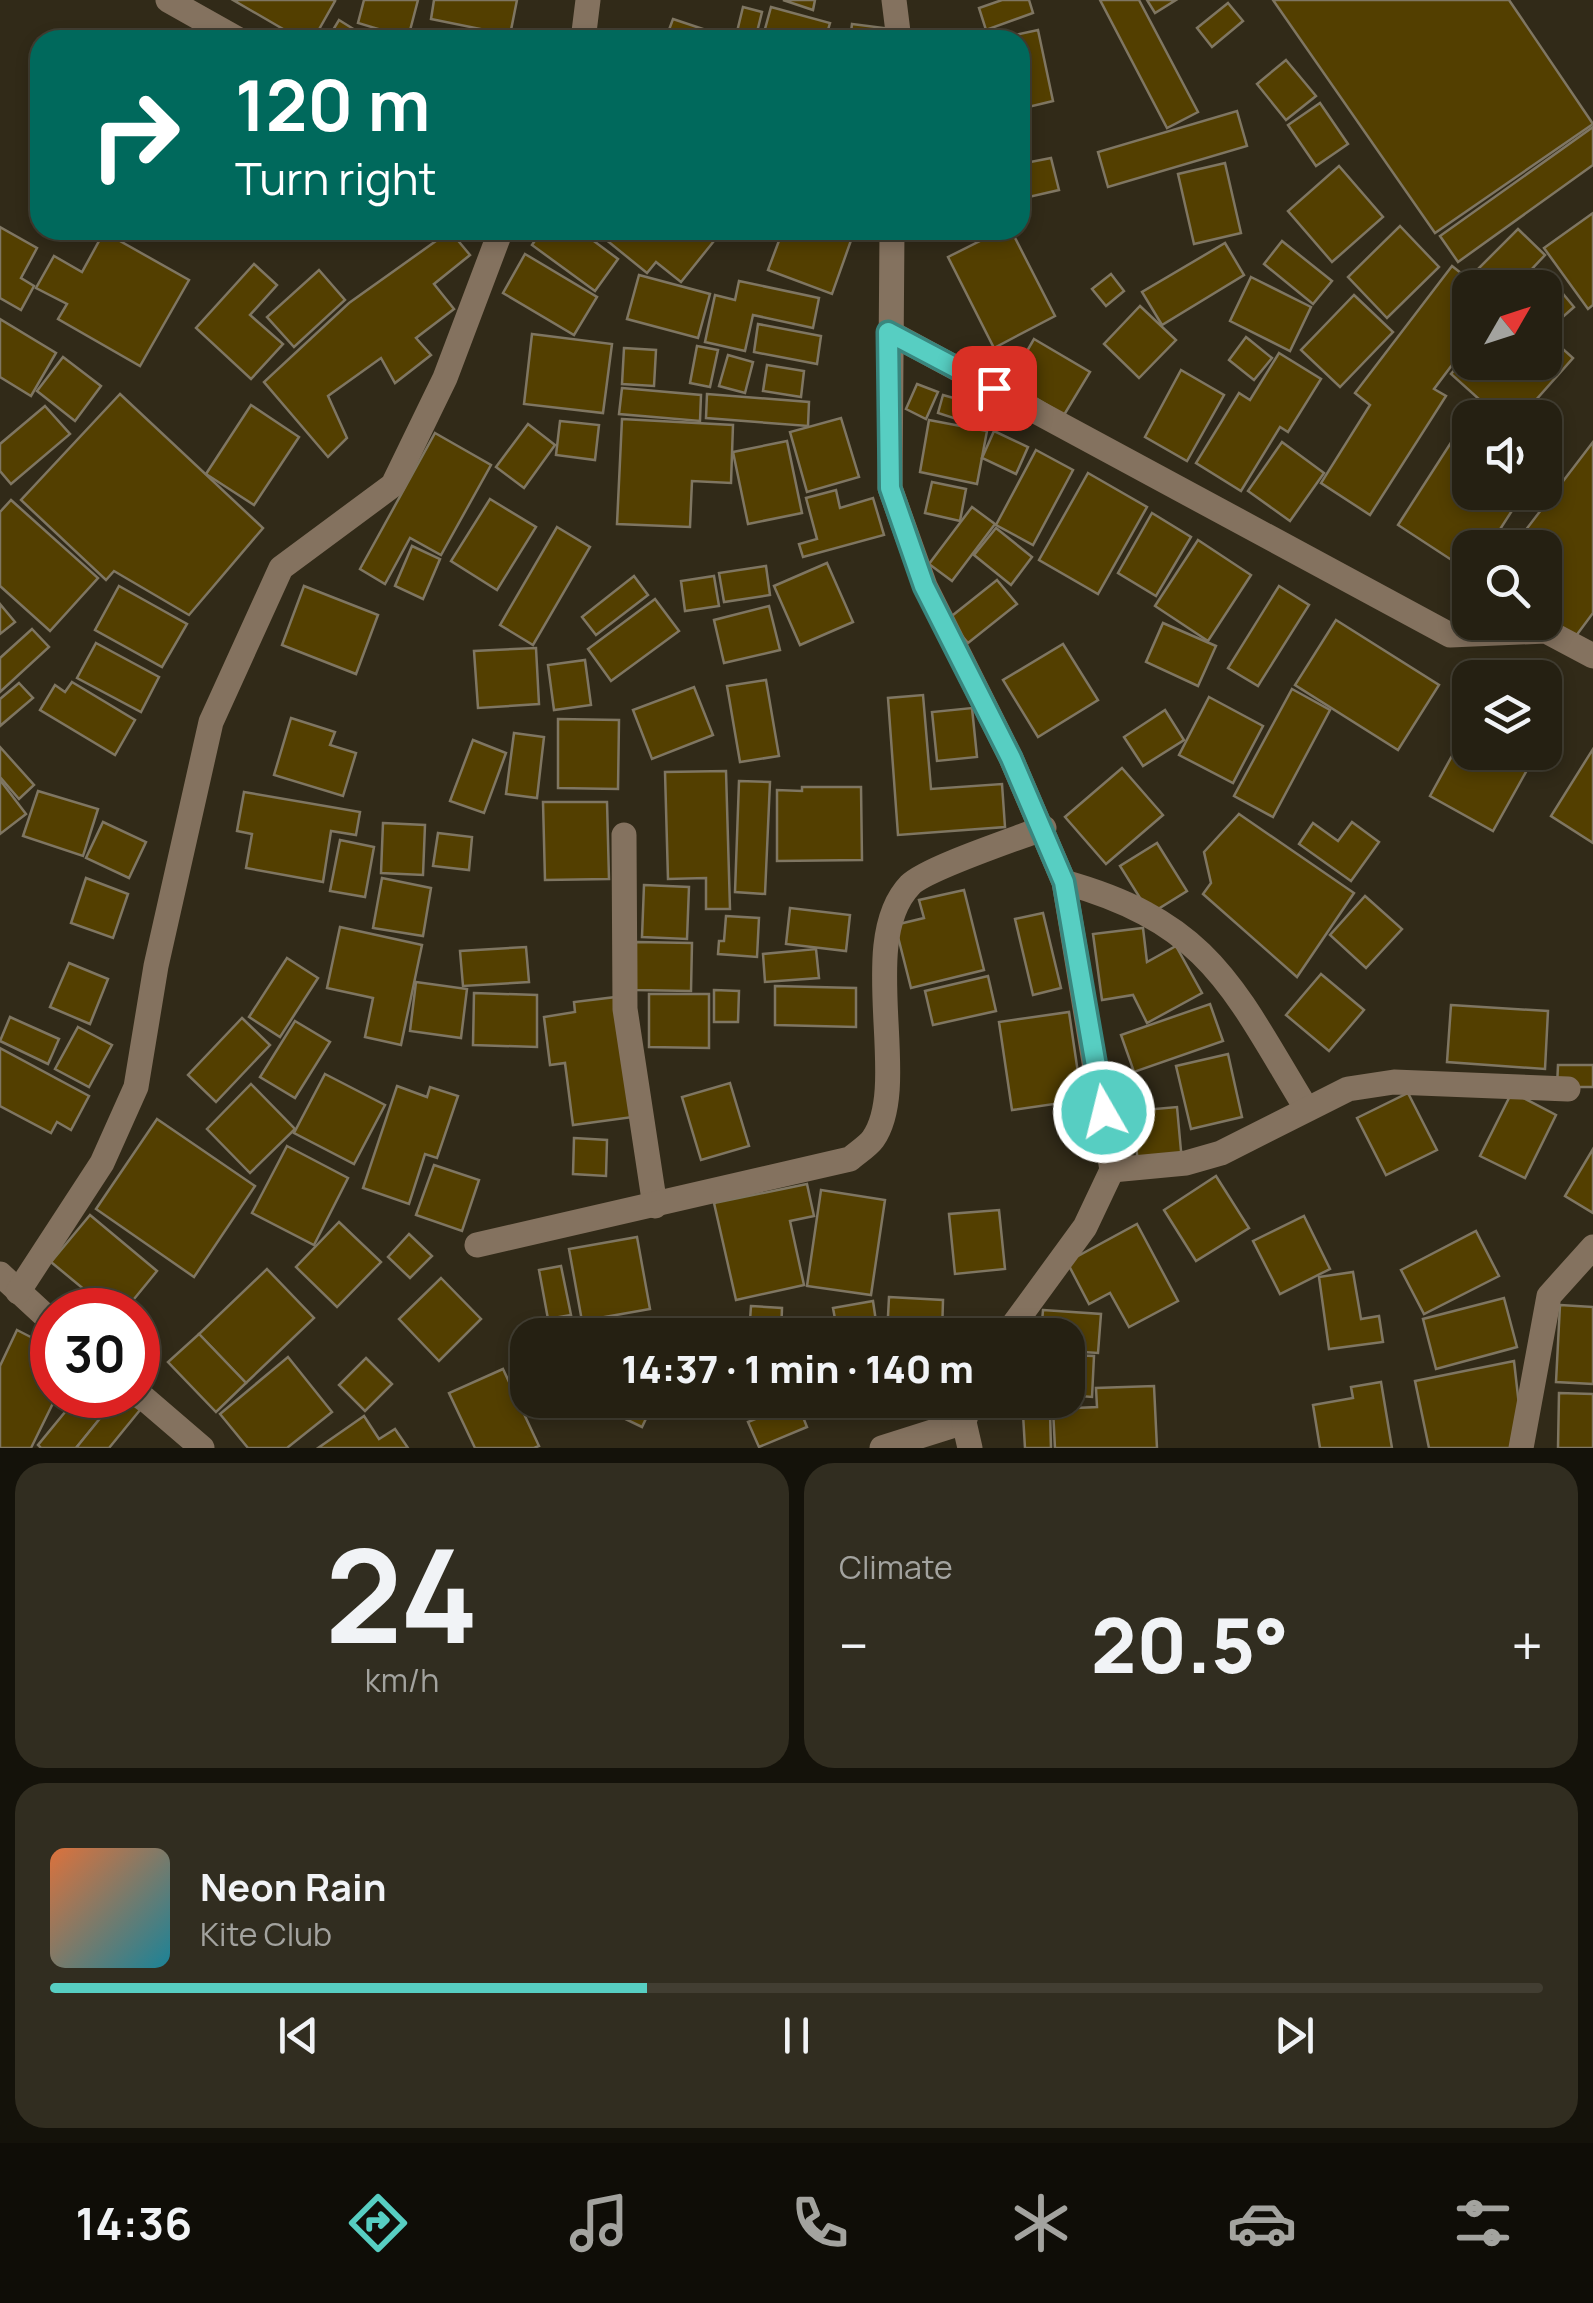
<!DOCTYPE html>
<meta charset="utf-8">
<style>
:root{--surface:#252012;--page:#312d20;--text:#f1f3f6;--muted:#a3a39f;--line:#423e32;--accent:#57cec2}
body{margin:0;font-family:Manrope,sans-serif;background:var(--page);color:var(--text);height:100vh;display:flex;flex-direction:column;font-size:38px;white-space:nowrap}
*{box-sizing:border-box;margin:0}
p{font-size:32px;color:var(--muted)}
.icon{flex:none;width:55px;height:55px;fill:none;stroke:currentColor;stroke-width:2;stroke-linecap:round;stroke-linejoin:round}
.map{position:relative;height:1448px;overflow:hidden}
.drawer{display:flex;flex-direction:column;gap:15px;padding:15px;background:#14120a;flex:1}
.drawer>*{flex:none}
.guide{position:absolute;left:30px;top:30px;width:1000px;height:210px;border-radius:30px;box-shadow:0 5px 15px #0003,0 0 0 2px var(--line);background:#00695c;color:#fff;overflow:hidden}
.needle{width:65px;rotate:51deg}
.buttons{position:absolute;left:1452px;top:270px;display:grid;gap:20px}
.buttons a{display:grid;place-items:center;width:110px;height:110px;border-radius:20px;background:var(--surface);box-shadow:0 5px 15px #0003,0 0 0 2px var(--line);font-size:50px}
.speed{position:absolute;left:30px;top:1288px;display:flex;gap:20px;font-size:50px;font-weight:700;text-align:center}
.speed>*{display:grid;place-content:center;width:130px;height:130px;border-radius:50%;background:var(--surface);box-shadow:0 5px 15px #0003,0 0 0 2px var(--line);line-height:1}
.speed .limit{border:15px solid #d22;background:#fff;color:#111}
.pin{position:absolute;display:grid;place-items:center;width:85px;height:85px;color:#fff;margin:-42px;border-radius:20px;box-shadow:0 5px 15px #0006}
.me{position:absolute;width:110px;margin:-55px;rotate:352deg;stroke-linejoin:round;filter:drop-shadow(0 0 8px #0008)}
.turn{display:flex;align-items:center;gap:35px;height:210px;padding:0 40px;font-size:45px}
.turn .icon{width:130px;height:130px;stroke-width:2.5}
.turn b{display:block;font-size:70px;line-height:85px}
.big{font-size:75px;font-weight:800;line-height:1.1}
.drawer .widget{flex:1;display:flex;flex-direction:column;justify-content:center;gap:15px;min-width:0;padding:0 35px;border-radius:30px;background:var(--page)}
.drawer .dial{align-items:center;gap:0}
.dial b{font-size:130px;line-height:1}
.song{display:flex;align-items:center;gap:30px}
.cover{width:120px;height:120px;border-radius:15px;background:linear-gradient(135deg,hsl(20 70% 55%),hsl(190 70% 35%))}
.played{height:10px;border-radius:5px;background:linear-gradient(90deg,var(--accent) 40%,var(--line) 40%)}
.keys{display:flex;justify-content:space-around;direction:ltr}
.heat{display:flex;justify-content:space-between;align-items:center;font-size:55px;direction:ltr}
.drawer .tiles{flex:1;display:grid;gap:15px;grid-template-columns:1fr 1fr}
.widget:last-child{grid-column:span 2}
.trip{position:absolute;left:510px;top:1318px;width:575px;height:100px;border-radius:30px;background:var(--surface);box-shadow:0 5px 15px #0003,0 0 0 2px var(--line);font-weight:800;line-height:100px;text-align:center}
.tab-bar{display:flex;height:160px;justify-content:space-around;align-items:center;background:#0f0d07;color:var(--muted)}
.tab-bar .icon{width:70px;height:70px}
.tab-bar .current{color:var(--accent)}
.tab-bar b{font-size:45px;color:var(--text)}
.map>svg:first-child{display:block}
</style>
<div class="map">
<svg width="1593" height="1448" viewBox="0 0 1593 1448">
<rect width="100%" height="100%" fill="#312a18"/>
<g fill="#533f00" stroke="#7f7662" stroke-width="2.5">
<path d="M233 0H333L335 1 313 40H302Z"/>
<path d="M364 0H418L408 38 358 23Z"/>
<path d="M434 0H517L510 35 431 19Z"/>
<path d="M783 0H815L813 10Z"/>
<path d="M1002 0H1029L1033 13 986 30 979 8Z"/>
<path d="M1100 0H1139L1198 112 1167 128Z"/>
<path d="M1147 0H1176L1155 13Z"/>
<path d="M1273 0H1509L1593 124 1435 233Z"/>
<path d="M1228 3 1243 21 1212 47 1197 28Z"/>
<path d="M743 7 762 12 755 40H735Z"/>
<path d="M771 7 830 23 825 40H762Z"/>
<path d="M673 19 730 38 729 40H646L649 32 666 38Z"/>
<path d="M339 20 371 40H327Z"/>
<path d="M852 24 884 28 882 40H850Z"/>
<path d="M1038 30 1053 101 1020 109V40H991Z"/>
<path d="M1286 60 1316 96 1286 120 1257 84Z"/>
<path d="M1320 103 1348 144 1316 166 1288 125Z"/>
<path d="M1237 111 1247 146 1108 187 1098 152Z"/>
<path d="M1593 127V165L1458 262 1440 236Z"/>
<path d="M1051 158 1059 190 1020 199V164Z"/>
<path d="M1225 163 1241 233 1194 244 1178 174Z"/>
<path d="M1339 166 1383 217 1332 262 1288 211Z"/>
<path d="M1593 213V305L1588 309 1544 248Z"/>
<path d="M1400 226 1439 267 1387 318 1348 277Z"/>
<path d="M0 227 37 248 21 278 34 286 21 310 0 298Z"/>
<path d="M1518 229 1545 255 1514 288H1491L1475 272Z"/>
<path d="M542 230H579L618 259 595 291 532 245Z"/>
<path d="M594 230H701L714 241 681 282 656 262 647 273Z"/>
<path d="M783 230 854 232 832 294 768 270Z"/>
<path d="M1002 230H1011L1055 316 994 348 948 257Z"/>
<path d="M450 231 470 255 434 284 454 309 416 338 431 355 395 383 381 358 328 396 347 438 328 457 264 382 349 303Z"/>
<path d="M104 232 189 280 140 366 58 319 67 304 36 288 54 256 82 272Z"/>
<path d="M1282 241 1332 281 1313 304 1264 264Z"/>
<path d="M1225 243 1244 275 1162 325 1142 292Z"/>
<path d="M525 254 597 297 574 335 503 293Z"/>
<path d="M254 264 277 285 250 315 283 344 251 379 196 328Z"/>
<path d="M1452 266 1480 288H1470V341L1434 389 1446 396 1370 515 1321 483 1370 405 1355 393Z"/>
<path d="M319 270 345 300 294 347 267 317Z"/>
<path d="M1545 272 1574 307 1548 330 1545 288H1527Z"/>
<path d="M1111 274 1124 291 1106 306 1092 289Z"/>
<path d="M639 275 710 294 698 338 627 319Z"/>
<path d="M1251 277 1311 307 1290 351 1230 321Z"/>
<path d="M739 281 819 298 813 328 753 315 745 351 705 342 715 295 735 300Z"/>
<path d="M1354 295 1393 332 1340 387 1301 350Z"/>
<path d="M1140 306 1176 340 1139 378 1104 344Z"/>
<path d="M0 319 56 353 31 396 0 377Z"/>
<path d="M758 324 821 336 817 364 754 352Z"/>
<path d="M1545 333 1573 358 1520 418H1500L1451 374 1470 352V362H1545Z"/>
<path d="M532 334 612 344 603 413 524 404Z"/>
<path d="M1246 337 1272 358 1254 380 1229 360Z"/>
<path d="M1034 339 1090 372 1064 415 1009 382Z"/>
<path d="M697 346 718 350 710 387 690 383Z"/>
<path d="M624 348 656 350 654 386 622 384Z"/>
<path d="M1279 353 1321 379 1288 432 1280 427 1241 491 1196 463 1239 393 1250 400Z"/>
<path d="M728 355 753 362 745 393 719 386Z"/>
<path d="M63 357 101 386 75 421 37 391Z"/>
<path d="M767 365 804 371 801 397 763 391Z"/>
<path d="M1181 370 1224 395 1187 461 1145 437Z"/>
<path d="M917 384 938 392 926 419 906 409Z"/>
<path d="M622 388 701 395 700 421 619 414Z"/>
<path d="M120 394 263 528 189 615 114 571 106 580 21 500Z"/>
<path d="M707 394 809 402 808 426 706 418Z"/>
<path d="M943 395 975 404 969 423 938 413Z"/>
<path d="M251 405 299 437 254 505 206 474Z"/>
<path d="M45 406 70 434 11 484 0 471V444Z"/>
<path d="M841 418 859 477 807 492 790 432Z"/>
<path d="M622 419 733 425 731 483 692 481 690 527 617 524Z"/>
<path d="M929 420 987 431 977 484 920 472Z"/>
<path d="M560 421 599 425 595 460 556 455Z"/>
<path d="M528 424 555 445 524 488 496 467Z"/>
<path d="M994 431 1028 447 1016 474 982 458Z"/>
<path d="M435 433 491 465 441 555 410 538 385 584 360 569Z"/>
<path d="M787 441 802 513 748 524 733 452Z"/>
<path d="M1452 441 1470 453V492H1524L1488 548H1470V572L1398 525Z"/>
<path d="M1282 442 1324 473 1290 521 1248 491Z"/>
<path d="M1593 442V613L1570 644 1545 622V548H1512Z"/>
<path d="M1036 450 1073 470 1033 545 996 525Z"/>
<path d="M1088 473 1147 507 1098 594 1039 560Z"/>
<path d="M932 482 966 489 960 521 925 513Z"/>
<path d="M836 490 840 508 873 498 884 535 803 557 799 544 817 539 806 498Z"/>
<path d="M490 499 536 527 497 590 451 561Z"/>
<path d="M11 500 98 578 50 631 0 586V512Z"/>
<path d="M972 507 995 524 952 581 929 564Z"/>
<path d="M1152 513 1191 537 1156 596 1118 573Z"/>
<path d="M557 527 590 547 533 645 500 625Z"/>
<path d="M996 528 1032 557 1011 585 974 555Z"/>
<path d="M1198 540 1251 575 1208 641 1155 606Z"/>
<path d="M412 546 440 559 423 599 395 586Z"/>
<path d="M827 563 853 622 800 645 774 586Z"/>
<path d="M766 566 770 595 724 602 719 573Z"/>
<path d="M634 576 648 595 596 635 582 617Z"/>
<path d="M714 576 719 606 685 611 681 581Z"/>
<path d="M997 580 1017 604 968 643 948 619Z"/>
<path d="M119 586 187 624 162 667 95 630Z"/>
<path d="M304 586 378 615 356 674 282 645Z"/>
<path d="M1279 586 1309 605 1258 686 1228 668Z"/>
<path d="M655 599 679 631 611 681 588 649Z"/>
<path d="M0 604 15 622 0 634Z"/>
<path d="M769 606 780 650 724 663 714 620Z"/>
<path d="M1336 620 1439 685 1398 750 1295 685Z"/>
<path d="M1163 623 1216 646 1198 686 1146 662Z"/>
<path d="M32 629 49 647 0 692V658Z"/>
<path d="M96 643 159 677 141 712 77 678Z"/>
<path d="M1063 644 1098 700 1038 737 1003 680Z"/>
<path d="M536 648 539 704 478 708 474 651Z"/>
<path d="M585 660 591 705 554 710 548 665Z"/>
<path d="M766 680 779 756 740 762 727 686Z"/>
<path d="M72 682 135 720 115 755 40 710 55 685 65 692Z"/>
<path d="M19 683 33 698 0 726V699Z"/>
<path d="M694 687 713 735 652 759 633 710Z"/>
<path d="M1292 689 1330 710 1273 817 1234 796Z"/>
<path d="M923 695 931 789 1002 784 1005 827 898 835 888 698Z"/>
<path d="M1209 697 1263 726 1233 783 1179 755Z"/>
<path d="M972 708 977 757 937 761 932 712Z"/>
<path d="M1165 710 1184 740 1143 766 1124 737Z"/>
<path d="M291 718 335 732 330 745 356 753 343 796 274 775Z"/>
<path d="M558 719 619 720 618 789 558 788Z"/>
<path d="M1470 723V752H1537L1493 831 1430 796Z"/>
<path d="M514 733 544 737 537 798 506 794Z"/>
<path d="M473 740 506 753 484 813 450 801Z"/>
<path d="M0 747 34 785 19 799 0 777Z"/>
<path d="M1593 749V843L1551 816Z"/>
<path d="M1122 768 1163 815 1106 864 1065 817Z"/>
<path d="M726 771 730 909H706V878L668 879 665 772Z"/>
<path d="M0 780 26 814 0 834Z"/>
<path d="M739 781 770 782 765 894 735 892Z"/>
<path d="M802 787H861L862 860 777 861V790L802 791Z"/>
<path d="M38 791 98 809 83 856 23 836Z"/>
<path d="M244 792 360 812 356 835 331 831 323 882 246 868 252 834 237 831Z"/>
<path d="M543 802H607L609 879 545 880Z"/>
<path d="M1239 814 1354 893 1297 977 1203 894 1211 883 1204 852Z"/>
<path d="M103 822 146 842 129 878 86 858Z"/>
<path d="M1352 822 1379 842 1351 881 1299 844 1313 823 1338 841Z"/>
<path d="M383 823 425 825 423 875 381 873Z"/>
<path d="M438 833 472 837 469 870 433 866Z"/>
<path d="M340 840 374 847 365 897 330 891Z"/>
<path d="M1157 843 1187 891 1150 914 1120 866Z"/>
<path d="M86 878 128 894 113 938 71 923Z"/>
<path d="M382 878 431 888 423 936 373 928Z"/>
<path d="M644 885 689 887 687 939 642 937Z"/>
<path d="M964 890 984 970 911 988 895 925 924 918 919 900Z"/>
<path d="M1365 896 1402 929 1366 968 1330 935Z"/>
<path d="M790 908 850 915 846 951 786 944Z"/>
<path d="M1043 913 1061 988 1033 995 1015 919Z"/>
<path d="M726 916 759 918 757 957 718 954 719 941H724Z"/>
<path d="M340 927 422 945 401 1045 365 1037 373 998 327 988Z"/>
<path d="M1143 928 1147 962 1176 946 1202 993 1147 1023 1133 995 1102 1000 1093 934Z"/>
<path d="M636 942 692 943 691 991 636 990Z"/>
<path d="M526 947 529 982 463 986 460 951Z"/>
<path d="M816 949 819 978 765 982 763 954Z"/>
<path d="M287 958 318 978 280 1037 249 1017Z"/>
<path d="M69 963 108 979 90 1024 50 1007Z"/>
<path d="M1321 974 1364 1010 1329 1051 1286 1015Z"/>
<path d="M988 976 996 1011 933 1025 925 991Z"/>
<path d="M416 982 467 989 461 1038 410 1031Z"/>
<path d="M775 986 856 988V1027L775 1025Z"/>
<path d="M714 990 739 991 738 1022H714Z"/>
<path d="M474 993 537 995V1047L473 1045Z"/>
<path d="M649 994H709V1048L649 1047Z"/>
<path d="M616 997 633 1117 573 1125 565 1063 550 1065 544 1017 575 1012 574 1002Z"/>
<path d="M1210 1004 1223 1041 1134 1072 1121 1035Z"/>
<path d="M1451 1005 1548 1011 1545 1069 1447 1062Z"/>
<path d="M1069 1012 1082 1100 1012 1110 999 1022Z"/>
<path d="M10 1017 59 1039 48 1064 0 1041Z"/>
<path d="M242 1018 270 1045 216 1102 188 1075Z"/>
<path d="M295 1021 330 1042 295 1098 260 1077Z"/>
<path d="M78 1027 112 1045 89 1087 55 1069Z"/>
<path d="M0 1048 89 1096 71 1130 57 1122 51 1133 0 1106Z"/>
<path d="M1228 1054 1242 1117 1191 1129 1176 1066Z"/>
<path d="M1558 1065H1593V1087H1557Z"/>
<path d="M325 1074 385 1105 354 1164 294 1133Z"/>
<path d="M730 1083 749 1146 701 1160 682 1097Z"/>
<path d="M251 1084 295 1129 250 1173 207 1129Z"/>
<path d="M397 1086 427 1097 430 1087 458 1096 437 1158 425 1154 409 1204 363 1188Z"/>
<path d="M1512 1092 1556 1115 1525 1178 1480 1156Z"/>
<path d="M1408 1093 1437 1150 1386 1175 1357 1118Z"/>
<path d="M1177 1107 1182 1162 1138 1165 1133 1111Z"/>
<path d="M157 1119 255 1186 194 1277 96 1209Z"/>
<path d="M574 1138 607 1140 606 1176 573 1174Z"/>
<path d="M287 1146 348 1178 314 1245 252 1213Z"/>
<path d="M1593 1149V1213L1565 1196Z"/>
<path d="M434 1165 479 1180 462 1231 416 1215Z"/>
<path d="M1216 1176 1249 1228 1196 1261 1164 1210Z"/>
<path d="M807 1184 814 1216 790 1221 804 1285 736 1300 714 1203Z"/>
<path d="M821 1190 885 1200 871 1295 807 1286Z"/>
<path d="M999 1210 1005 1269 955 1274 949 1214Z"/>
<path d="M90 1215 157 1271 125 1310H109L51 1262Z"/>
<path d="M1304 1216 1330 1269 1280 1294 1253 1241Z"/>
<path d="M339 1222 381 1262 337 1307 296 1267Z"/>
<path d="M1137 1224 1178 1301 1129 1327 1110 1293 1089 1304 1067 1262Z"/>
<path d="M1476 1231 1499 1276 1424 1314 1401 1270Z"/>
<path d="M409 1234 432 1256 410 1278 388 1257Z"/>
<path d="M637 1237 650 1309 582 1321 569 1249Z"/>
<path d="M561 1266 571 1315 548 1319 539 1270Z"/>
<path d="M267 1269 314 1318 246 1383 199 1334Z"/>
<path d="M1353 1272 1361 1319 1379 1316 1383 1342 1329 1349 1319 1277Z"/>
<path d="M441 1278 481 1319 439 1361 399 1319Z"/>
<path d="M889 1297 943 1300 942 1335H887Z"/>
<path d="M1504 1298 1517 1347 1436 1369 1423 1319Z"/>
<path d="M873 1301 878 1335H838L833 1308Z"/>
<path d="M1560 1305 1593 1307V1384L1556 1382Z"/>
<path d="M751 1306 782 1308 781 1335H749Z"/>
<path d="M1043 1310 1101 1314 1098 1353 1068 1351V1335H1041Z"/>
<path d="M828 1318 829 1335H793L792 1319Z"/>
<path d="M17 1330 52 1348V1395H57L31 1448H0V1366Z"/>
<path d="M199 1334 246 1383 216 1412 168 1362Z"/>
<path d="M1068 1355 1094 1356 1092 1397 1068 1395Z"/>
<path d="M288 1357 332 1412 287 1448H248L220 1414Z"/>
<path d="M366 1358 392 1384 365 1411 339 1385Z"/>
<path d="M1514 1361 1522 1432 1510 1448H1429L1415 1381Z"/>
<path d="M503 1369 539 1446 534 1448H475L449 1393Z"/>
<path d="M1381 1382 1392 1448H1320L1313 1405 1353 1398 1351 1387Z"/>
<path d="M1154 1386 1157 1448H1055L1053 1409 1097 1407 1096 1388Z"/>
<path d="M1559 1393 1593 1394V1448H1558Z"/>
<path d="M79 1395H119L76 1448H41L38 1445Z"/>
<path d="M119 1395 140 1410 109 1448H76Z"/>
<path d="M598 1400H637L651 1408 642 1427 596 1405Z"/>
<path d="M797 1402 807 1427 759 1447 748 1422Z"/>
<path d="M1050 1413 1051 1448H1025L1023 1414Z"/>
<path d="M364 1416 379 1439 395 1429 408 1448H318Z"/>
</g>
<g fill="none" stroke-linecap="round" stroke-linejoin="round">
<g stroke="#84725f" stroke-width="25">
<path d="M168 0 239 40"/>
<path d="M894 0 899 40"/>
<path d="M583 40 588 0"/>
<path d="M892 230 890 488 925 586 1011 758 1064 882 1112 1170 1085 1227 1006 1335"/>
<path d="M889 332 1450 635 1546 631 1593 656"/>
<path d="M624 835 625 1009 655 1206"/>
<path d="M1064 882C1210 923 1233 988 1306 1108"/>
<path d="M1112 1170 1186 1163 1221 1153 1348 1089 1394 1082 1568 1089"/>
<path d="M477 1245 850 1159C857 1153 868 1146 873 1139 912 1084 855 942 910 885 927 868 1016 839 1044 828"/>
<path d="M0 1274 52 1322"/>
<path d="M18 1292 102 1163 136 1087 156 966 211 722 281 568 393 485 445 378 501 230"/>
<path d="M138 1393 202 1448"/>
<path d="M882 1448 964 1422"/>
<path d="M970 1448 964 1422 971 1400"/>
<path d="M1521 1448 1549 1296 1593 1247"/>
</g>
</g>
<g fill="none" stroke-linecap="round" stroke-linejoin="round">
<g stroke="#39867e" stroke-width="25">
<path id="route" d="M994 388 888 332 890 488 924 586 1011 758 1064 882 1104 1112"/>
</g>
<use href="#route" stroke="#57cec2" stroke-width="18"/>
</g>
</svg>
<div class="buttons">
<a><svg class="needle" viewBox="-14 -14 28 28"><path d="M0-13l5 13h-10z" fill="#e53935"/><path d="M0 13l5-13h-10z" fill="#a3a39f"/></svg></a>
<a><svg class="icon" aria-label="sound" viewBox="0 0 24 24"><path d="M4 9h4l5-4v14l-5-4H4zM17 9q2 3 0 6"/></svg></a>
<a><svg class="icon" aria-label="search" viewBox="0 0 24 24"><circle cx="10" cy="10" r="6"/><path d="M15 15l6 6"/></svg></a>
<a><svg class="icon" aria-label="layers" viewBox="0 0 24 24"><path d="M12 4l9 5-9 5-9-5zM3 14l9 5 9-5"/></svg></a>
</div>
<div class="speed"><div class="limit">30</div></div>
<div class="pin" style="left:994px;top:388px;background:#d93025"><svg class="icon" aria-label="arrive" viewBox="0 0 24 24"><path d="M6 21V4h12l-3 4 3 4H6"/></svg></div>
<svg class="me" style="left:1104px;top:1112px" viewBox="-20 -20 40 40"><circle r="17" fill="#57cec2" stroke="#fff" stroke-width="3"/><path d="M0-11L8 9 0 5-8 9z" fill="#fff"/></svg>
<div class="trip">14:37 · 1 min · 140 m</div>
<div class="guide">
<div class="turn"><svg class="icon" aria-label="right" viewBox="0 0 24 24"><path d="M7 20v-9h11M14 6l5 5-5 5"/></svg><div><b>120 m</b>Turn right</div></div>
</div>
</div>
<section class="drawer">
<div class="tiles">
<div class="widget dial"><b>24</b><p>km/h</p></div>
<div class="widget"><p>Climate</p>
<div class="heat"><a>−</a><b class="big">20.5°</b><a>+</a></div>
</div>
<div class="widget">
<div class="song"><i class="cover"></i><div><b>Neon Rain</b><p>Kite Club</p></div></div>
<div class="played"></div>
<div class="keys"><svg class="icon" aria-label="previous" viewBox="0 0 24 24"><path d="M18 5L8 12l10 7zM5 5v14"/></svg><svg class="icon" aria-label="pause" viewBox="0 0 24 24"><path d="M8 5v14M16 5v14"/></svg><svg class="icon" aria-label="next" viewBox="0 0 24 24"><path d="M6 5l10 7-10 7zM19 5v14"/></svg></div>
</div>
</div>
</section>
<nav class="tab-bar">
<b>14:36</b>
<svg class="icon current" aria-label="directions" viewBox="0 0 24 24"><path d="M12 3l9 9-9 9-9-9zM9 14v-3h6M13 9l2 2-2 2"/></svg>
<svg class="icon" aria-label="music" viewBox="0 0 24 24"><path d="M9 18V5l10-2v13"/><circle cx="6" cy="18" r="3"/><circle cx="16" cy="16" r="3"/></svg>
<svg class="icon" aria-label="phone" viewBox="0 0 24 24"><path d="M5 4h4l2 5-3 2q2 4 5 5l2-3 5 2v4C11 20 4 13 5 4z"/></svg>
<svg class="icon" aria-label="climate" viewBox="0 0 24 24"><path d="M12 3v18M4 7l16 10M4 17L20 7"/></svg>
<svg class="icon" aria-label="car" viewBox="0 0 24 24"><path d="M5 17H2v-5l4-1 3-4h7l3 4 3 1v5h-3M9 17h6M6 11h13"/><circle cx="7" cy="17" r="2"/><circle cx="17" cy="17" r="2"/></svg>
<svg class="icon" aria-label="filters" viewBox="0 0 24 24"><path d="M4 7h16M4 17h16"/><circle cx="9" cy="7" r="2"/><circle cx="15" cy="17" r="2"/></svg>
</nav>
